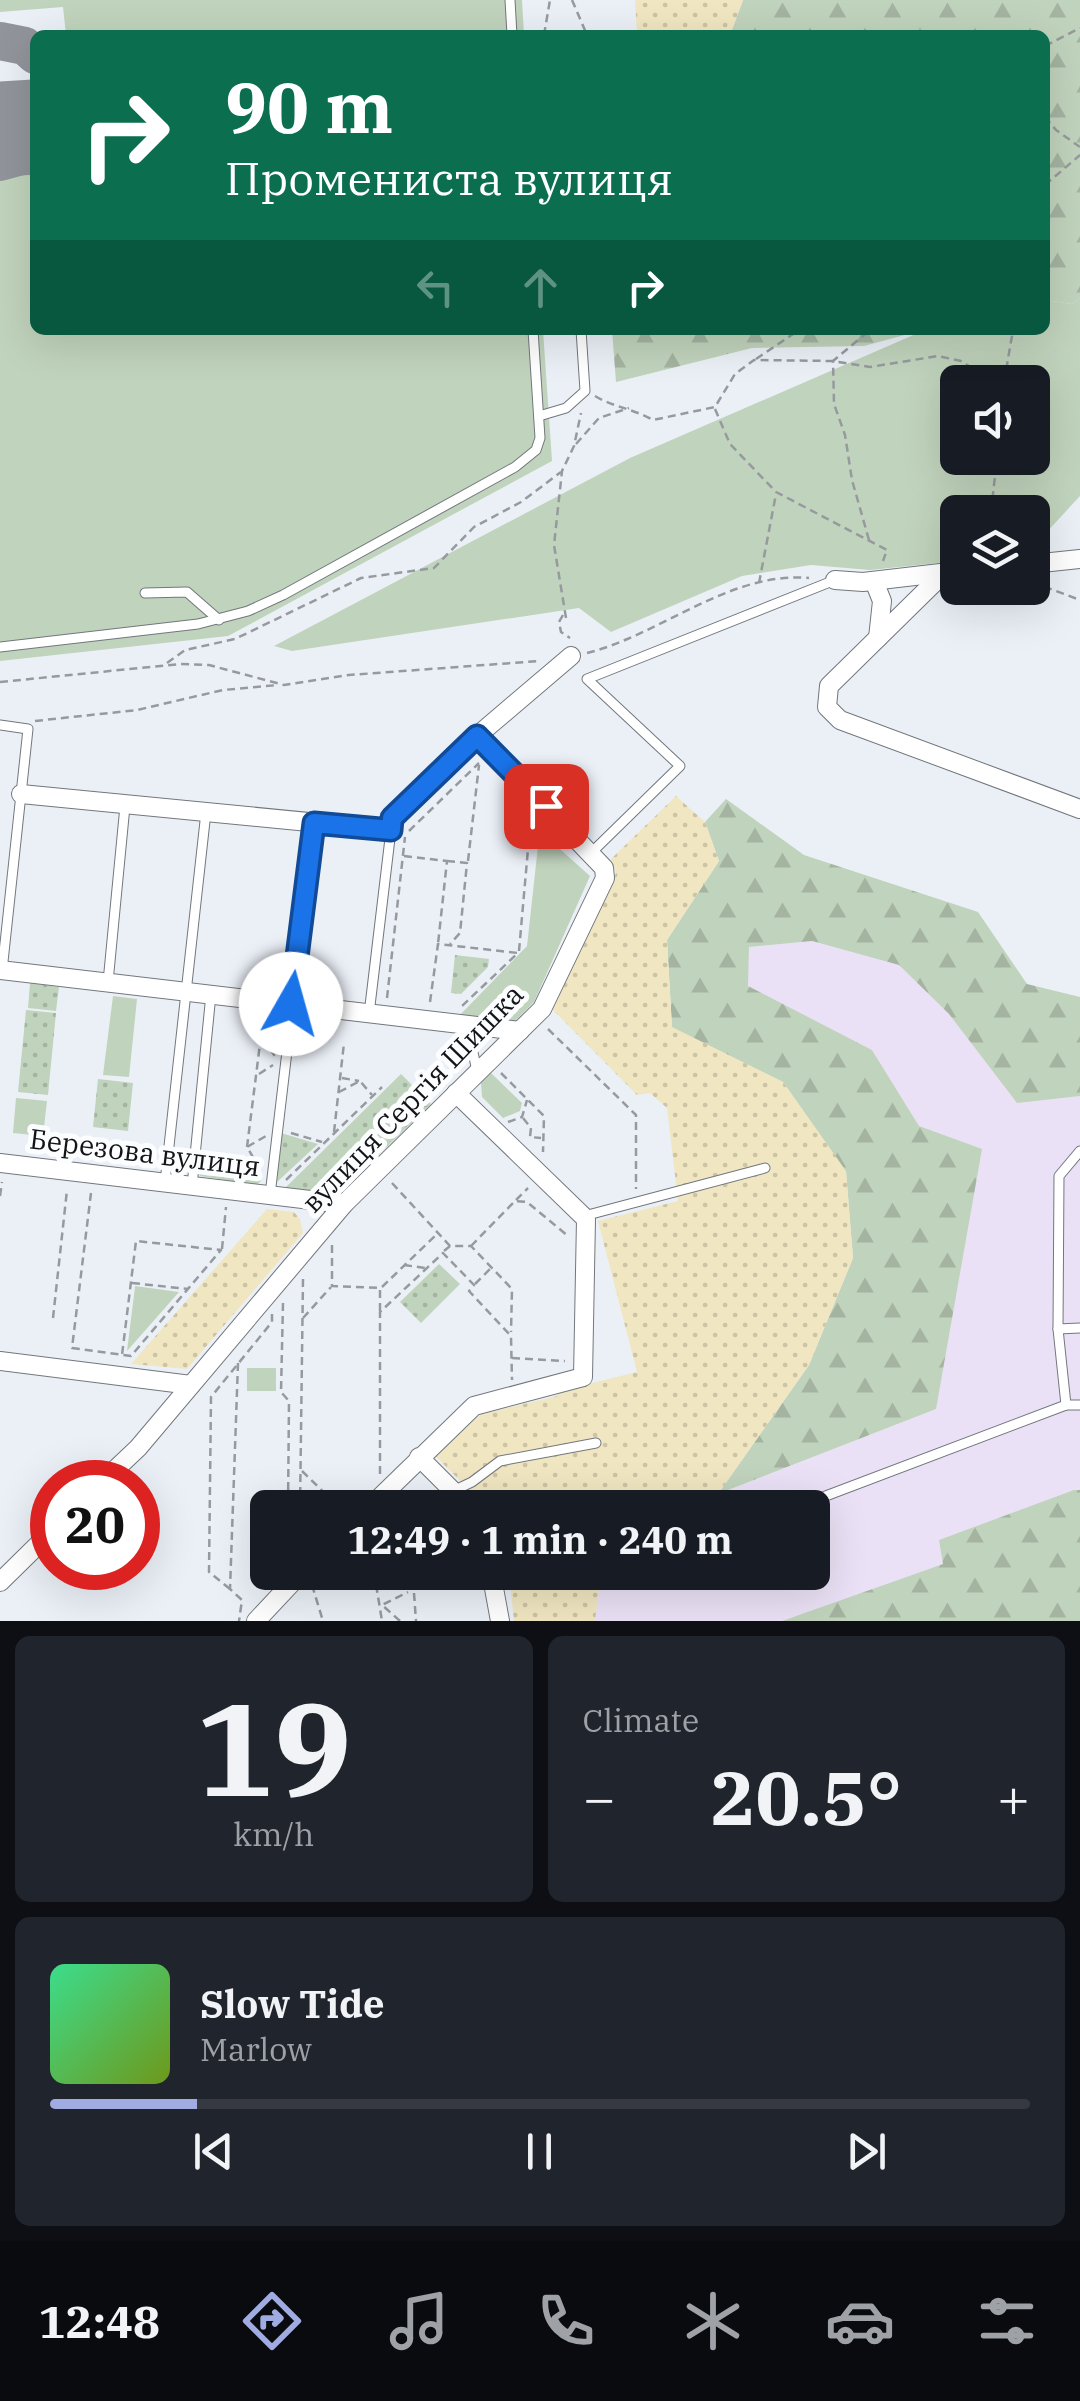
<!DOCTYPE html>
<meta charset="utf-8">
<style>
:root{--surface:#171b24;--page:#20242c;--text:#f1f3f6;--muted:#9ea1a6;--line:#363941;--accent:#a0ace1}
body{margin:0;font-family:"IBM Plex Serif",serif;background:var(--page);color:var(--text);height:100vh;display:flex;flex-direction:column;font-size:38px;white-space:nowrap}
*{box-sizing:border-box;margin:0}
p{font-size:32px;color:var(--muted)}
.icon{flex:none;width:55px;height:55px;fill:none;stroke:currentColor;stroke-width:2;stroke-linecap:round;stroke-linejoin:round}
.map{position:relative;height:1621px;overflow:hidden}
.panel{display:flex;flex-direction:column;gap:15px;padding:15px;background:#0d0f14;flex:1}
.panel>*{flex:none}
.top-card{position:absolute;left:30px;top:30px;width:1020px;height:305px;border-radius:15px;box-shadow:0 10px 40px #0002;background:#0b6e4f;color:#fff;overflow:hidden}
.controls{position:absolute;left:940px;top:365px;display:grid;gap:20px}
.controls a{display:grid;place-items:center;width:110px;height:110px;border-radius:15px;background:var(--surface);box-shadow:0 10px 40px #0002;font-size:50px}
.speed{position:absolute;left:30px;top:1460px;display:flex;gap:20px;font-size:50px;font-weight:700;text-align:center}
.speed>*{display:grid;place-content:center;width:130px;height:130px;border-radius:50%;background:var(--surface);box-shadow:0 10px 40px #0002;line-height:1}
.speed .limit{border:15px solid #d22;background:#fff;color:#111}
.pin{position:absolute;display:grid;place-items:center;width:85px;height:85px;color:#fff;margin:-42px;border-radius:20px;box-shadow:0 5px 15px #0006}
.me{position:absolute;width:110px;margin:-55px;rotate:7deg;stroke-linejoin:round;filter:drop-shadow(0 0 8px #0008)}
.turn{display:flex;align-items:center;gap:35px;height:210px;padding:0 30px;font-size:45px}
.turn .icon{width:130px;height:130px;stroke-width:2.5}
.turn b{display:block;font-size:70px;line-height:85px}
.lanes{display:flex;align-items:center;height:95px;padding:0 30px;background:#0003;justify-content:center;gap:50px;direction:ltr}
.lanes .off{opacity:.35}
.big{font-size:75px;font-weight:800;line-height:1.1}
.panel .card{flex:1;display:flex;flex-direction:column;justify-content:center;gap:15px;min-width:0;padding:0 35px;border-radius:15px;background:var(--page)}
.panel .dial{align-items:center;gap:0}
.dial b{font-size:130px;line-height:1}
.song{display:flex;align-items:center;gap:30px}
.cover{width:120px;height:120px;border-radius:15px;background:linear-gradient(135deg,hsl(150 70% 55%),hsl(80 70% 35%))}
.played{height:10px;border-radius:5px;background:linear-gradient(90deg,var(--accent) 15%,var(--line) 15%)}
.keys{display:flex;justify-content:space-around;direction:ltr}
.heat{display:flex;justify-content:space-between;align-items:center;font-size:55px;direction:ltr}
.panel .tiles{flex:1;display:grid;gap:15px;grid-template-columns:1fr 1fr}
.card:last-child{grid-column:span 2}
.trip{position:absolute;left:250px;top:1490px;width:580px;height:100px;border-radius:15px;background:var(--surface);box-shadow:0 10px 40px #0002;font-weight:800;line-height:100px;text-align:center}
.menu{display:flex;height:160px;justify-content:space-around;align-items:center;background:#090b0e;color:var(--muted)}
.menu .icon{width:70px;height:70px}
.menu .selected{color:var(--accent)}
.menu b{font-size:45px;color:var(--text)}
.map>svg:first-child{display:block}
</style>
<div class="map">
<svg width="1080" height="1621" viewBox="0 0 1080 1621">
<defs>
<pattern id="forest-firs" width="22" height="20" patternUnits="userSpaceOnUse" patternTransform="scale(2.5)"><rect width="22" height="20" fill="#c0d3bc"/><path d="M5 1l3.5 6h-7zM16 11l3.5 6h-7z" fill="#a4b4a1"/></pattern>
<pattern id="sand-dots" width="8" height="8" patternUnits="userSpaceOnUse" patternTransform="scale(2.5)"><rect width="8" height="8" fill="#f0e6c1"/><path d="M2 2h.1M6 6h.1" fill="none" stroke="#cdc4a5" stroke-width="1.8" stroke-linecap="round"/></pattern>
<pattern id="park-dots" width="8" height="8" patternUnits="userSpaceOnUse" patternTransform="scale(2.5)"><rect width="8" height="8" fill="#c0d3bc"/><path d="M2 2h.1M6 6h.1" fill="none" stroke="#a4b4a1" stroke-width="1.8" stroke-linecap="round"/></pattern>
</defs>
<rect width="100%" height="100%" fill="#ebf0f7"/>
<path fill="#ebe1f6" d="M812 941 899 965 949 1014 1017 1102 1080 1096V1490L940 1540 943 1564 782 1621H595L601 1573 812 1572V1508L684 1507 936 1409 919 1126 872 1050 747 986 749 947Z"/>
<g fill="#c0d3bc" fill-rule="evenodd">
<path d="M0 0H522L524 35H66L63 7 0 12Z"/>
<path d="M35 173V330H543L552 461 228 636 0 661V175Z"/>
<path d="M1080 298V496L1033 547 1032 512H958L957 561 870 570 811 565 742 576 611 632 579 608 292 651 274 646 630 458 925 330H1045V300L1072 304ZM958 382H1032V458H958Z"/>
<path d="M542 833 590 876 534 1002 514 1022 457 1018 527 946 539 837Z"/>
<path d="M113 996 137 999 129 1077 103 1075Z"/>
<path d="M491 1073 522 1103 520 1111 503 1118 482 1097 481 1082Z"/>
<path d="M16 1098 47 1101 43 1136 13 1133Z"/>
<path d="M207 1160 248 1165 261 1181 256 1185 200 1176 197 1169Z"/>
<path d="M135 1286 179 1292 127 1351 135 1287Z"/>
<rect x="247" y="1368" width="29" height="23"/>
</g>
<g fill="url(#forest-firs)">
<path d="M743 0H1080V298L1072 304 1045 300V35H730Z"/>
<path d="M612 330H923L864 346 752 348 616 382Z"/>
<path d="M726 799 804 855 978 912 1027 984 1080 997V1096L1017 1103 949 1014 899 965 812 941 749 947 748 986 872 1050 919 1126 982 1149 936 1409 718 1494 809 1365 853 1258 846 1172 783 1082 672 1028 667 940 719 861 705 822Z"/>
<path d="M1074 1490H1080V1621H782L943 1564 939 1540Z"/>
</g>
<g fill="url(#sand-dots)">
<path d="M635 0H743L730 35H637Z"/>
<path d="M676 796 705 822 719 861 667 940 672 1027 783 1082 846 1171 853 1258 809 1365 718 1494 684 1507H487L432 1453 482 1414 557 1396 560 1391 637 1372 598 1221 678 1201 667 1108 650 1093 637 1095 551 1008 616 873 611 859Z"/>
<path d="M267 1209 294 1212 300 1219 303 1233 187 1369 131 1364Z"/>
<path d="M509 1573H601L595 1621H514Z"/>
</g>
<g fill="url(#park-dots)">
<path d="M455 955 489 959 488 967 461 994 451 993Z"/>
<path d="M30 983 59 987 56 1011 28 1008Z"/>
<path d="M26 1010 56 1013 48 1095 18 1092Z"/>
<path d="M401 1074 431 1104 332 1200 280 1193Z"/>
<path d="M98 1079 133 1083 128 1131 93 1127Z"/>
<path d="M281 1133 318 1144 277 1182Z"/>
<path d="M439 1264 460 1284 421 1323 400 1302Z"/>
</g>
<g fill="none" stroke-linecap="round" stroke-linejoin="round">
<g stroke="#91949a" stroke-width="38">
<path d="M0 41 25 46 35 55"/>
<path d="M0 162 22 156 35 147"/>
</g>
<path stroke="#91949a" stroke-width="95" d="M0 129 35 127"/>
<g stroke="#72777d" stroke-width="11">
<g id="service">
<path d="M510 0 512 35"/>
<path d="M539 416 566 408 585 391 581 330"/>
<path d="M145 593 187 592 219 620"/>
<path d="M0 647 198 624 248 611 283 595 515 467 536 450 540 438 533 330"/>
<path d="M0 725 28 729 2 971"/>
<path d="M592 852 680 766 587 679 835 580"/>
<path d="M108 982 125 806"/>
<path d="M369 1014 391 830"/>
<path d="M467 1025 477 1071"/>
<path d="M1080 1151 1059 1176 1058 1329 1080 1328"/>
<path d="M165 1182 206 812"/>
<path d="M192 1186 211 994"/>
<path d="M270 1195 314 823"/>
<path d="M584 1216 765 1168"/>
<path d="M1058 1329 1066 1405H1080"/>
<path d="M453 1491 472 1482 500 1461 596 1443"/>
<path d="M794 1508 1066 1405"/>
<path d="M399 1572 414 1580"/>
</g>
</g>
<g stroke="#72777d" stroke-width="20">
<g id="minor">
<path d="M1032 564 1080 559"/>
<path d="M944 573 829 686 827 707 840 720 1080 809"/>
<path d="M835 580 863 582 958 571"/>
<path d="M874 581 882 601 878 638"/>
<path d="M21 794 391 830 392 818 477 736 571 656"/>
<path d="M0 970 520 1031"/>
<path d="M0 1163 344 1204"/>
<path d="M0 1361 191 1385"/>
<path d="M419 1457 453 1491 463 1508"/>
<path d="M102 1482 138 1448 344 1204 542 1009 605 878 604 868 477 736"/>
<path d="M369 1508 474 1406 583 1377 586 1219 456 1093"/>
<path d="M491 1572 500 1621"/>
<path d="M0 1582 52 1531"/>
<path d="M256 1621 302 1572"/>
</g>
</g>
<g stroke="#969a9f" stroke-width="2.5" stroke-dasharray="8 5" stroke-linecap="butt">
<path d="M572 0 587 35"/>
<path d="M544 35 550 0"/>
<path d="M1001 35H1020"/>
<path d="M1045 46 1080 28"/>
<path d="M1045 117 1056 130 1080 147"/>
<path d="M1045 185 1080 155"/>
<path d="M756 359 799 330"/>
<path d="M1004 382 1013 330"/>
<path d="M595 396C613 407 634 409 653 420L715 407 735 374 754 360 833 361 870 367 938 356 961 361 995 382"/>
<path d="M715 409 730 444 776 492 887 550 883 561"/>
<path d="M576 444 599 418 629 408"/>
<path d="M991 512 997 458"/>
<path d="M869 540 852 480 845 435 834 404 833 361 870 330"/>
<path d="M1032 582 1080 600"/>
<path d="M759 583 776 494"/>
<path d="M563 615 559 622 561 632 570 638"/>
<path d="M566 618 554 545 562 471 574 446 581 413"/>
<path d="M587 653C660 635 730 571 809 578"/>
<path d="M167 663 185 650 235 639 361 578 434 568 474 527 521 502 561 472"/>
<path d="M0 682 180 664 209 665 284 685 349 675 539 661"/>
<path d="M35 721 137 710 223 690 278 685"/>
<path d="M409 831 479 763"/>
<path d="M404 856 447 861 438 944"/>
<path d="M447 861 467 863 460 933 450 944"/>
<path d="M468 861 479 765"/>
<path d="M519 951 531 815"/>
<path d="M387 998 405 837"/>
<path d="M430 1002 438 944 518 953 462 1006"/>
<path d="M548 1029 636 1115V1189"/>
<path d="M262 1039 275 1056"/>
<path d="M501 1073 544 1116 543 1152"/>
<path d="M259 1074 273 1065"/>
<path d="M342 1078 359 1081"/>
<path d="M339 1092 360 1081 372 1095"/>
<path d="M523 1118 531 1128 530 1137 541 1138"/>
<path d="M508 1122 522 1117 527 1100"/>
<path d="M334 1132 344 1043"/>
<path d="M291 1133 322 1142"/>
<path d="M247 1147 263 1020"/>
<path d="M260 1169 247 1147 266 1136"/>
<path d="M286 1180 382 1087"/>
<path d="M392 1183 450 1246"/>
<path d="M91 1193 72 1348 131 1356 221 1250 136 1241 122 1355"/>
<path d="M0 1196 2 1182"/>
<path d="M516 1200 528 1188"/>
<path d="M332 1245V1286L380 1288V1311"/>
<path d="M471 1246 515 1201 527 1202 568 1236"/>
<path d="M222 1249 226 1207"/>
<path d="M444 1251 450 1246H471L512 1289 511 1332"/>
<path d="M404 1265 425 1268"/>
<path d="M132 1283 188 1289"/>
<path d="M475 1284 490 1269"/>
<path d="M382 1287 437 1234"/>
<path d="M283 1303 281 1392 289 1401 288 1508"/>
<path d="M53 1318 67 1190"/>
<path d="M303 1318 331 1287"/>
<path d="M512 1358 565 1361"/>
<path d="M238 1363 230 1589 242 1600 239 1621"/>
<path d="M302 1471 340 1508"/>
<path d="M380 1474V1312L443 1253 474 1285 469 1291 511 1336 512 1380"/>
<path d="M300 1508 303 1279"/>
<path d="M307 1508 323 1492"/>
<path d="M374 1572 382 1621"/>
<path d="M312 1585 323 1621"/>
<path d="M230 1589 209 1572 211 1397 272 1322V1314"/>
<path d="M414 1593 416 1621"/>
<path d="M400 1621 382 1605 408 1592"/>
</g>
<use href="#service" stroke="#fff" stroke-width="9"/>
<use href="#minor" stroke="#fff" stroke-width="18"/>
</g>
<g fill="none" stroke-linecap="round" stroke-linejoin="round">
<g stroke="#114b97" stroke-width="25">
<path id="route" d="M291 1004 314 823 391 830 392 818 477 736 546 806"/>
</g>
<use href="#route" stroke="#1a73e8" stroke-width="18"/>
</g>
<g text-anchor="middle" dominant-baseline="central" stroke-width="10" stroke-linejoin="round" paint-order="stroke">
<g font-size="28" fill="#121416" stroke="#fcfdff">
<text transform="translate(412 1098) rotate(-46)">вулиця Сергія Шишка</text>
<text transform="translate(145 1152) rotate(7)">Березова вулиця</text>
</g>
</g>
</svg>
<div class="controls">
<a><svg class="icon" aria-label="sound" viewBox="0 0 24 24"><path d="M4 9h4l5-4v14l-5-4H4zM17 9q2 3 0 6"/></svg></a>
<a><svg class="icon" aria-label="layers" viewBox="0 0 24 24"><path d="M12 4l9 5-9 5-9-5zM3 14l9 5 9-5"/></svg></a>
</div>
<div class="speed"><div class="limit">20</div></div>
<div class="pin" style="left:546px;top:806px;background:#d93025"><svg class="icon" aria-label="arrive" viewBox="0 0 24 24"><path d="M6 21V4h12l-3 4 3 4H6"/></svg></div>
<svg class="me" style="left:291px;top:1004px" viewBox="-20 -20 40 40"><circle r="19" fill="#fff"/><path d="M0-13L10 11 0 6-10 11z" fill="#1a73e8"/></svg>
<div class="trip">12:49 · 1 min · 240 m</div>
<div class="top-card">
<div class="turn"><svg class="icon" aria-label="right" viewBox="0 0 24 24"><path d="M7 20v-9h11M14 6l5 5-5 5"/></svg><div><b>90 m</b>Промениста вулиця</div></div>
<div class="lanes"><svg class="icon off" aria-label="left" viewBox="0 0 24 24"><path d="M17 20v-9H6M10 6l-5 5 5 5"/></svg><svg class="icon off" aria-label="ahead" viewBox="0 0 24 24"><path d="M12 20V5M6 11l6-6 6 6"/></svg><svg class="icon" aria-label="right" viewBox="0 0 24 24"><path d="M7 20v-9h11M14 6l5 5-5 5"/></svg></div>
</div>
</div>
<section class="panel">
<div class="tiles">
<div class="card dial"><b>19</b><p>km/h</p></div>
<div class="card"><p>Climate</p>
<div class="heat"><a>−</a><b class="big">20.5°</b><a>+</a></div>
</div>
<div class="card">
<div class="song"><i class="cover"></i><div><b>Slow Tide</b><p>Marlow</p></div></div>
<div class="played"></div>
<div class="keys"><svg class="icon" aria-label="previous" viewBox="0 0 24 24"><path d="M18 5L8 12l10 7zM5 5v14"/></svg><svg class="icon" aria-label="pause" viewBox="0 0 24 24"><path d="M8 5v14M16 5v14"/></svg><svg class="icon" aria-label="next" viewBox="0 0 24 24"><path d="M6 5l10 7-10 7zM19 5v14"/></svg></div>
</div>
</div>
</section>
<nav class="menu">
<b>12:48</b>
<svg class="icon selected" aria-label="directions" viewBox="0 0 24 24"><path d="M12 3l9 9-9 9-9-9zM9 14v-3h6M13 9l2 2-2 2"/></svg>
<svg class="icon" aria-label="music" viewBox="0 0 24 24"><path d="M9 18V5l10-2v13"/><circle cx="6" cy="18" r="3"/><circle cx="16" cy="16" r="3"/></svg>
<svg class="icon" aria-label="phone" viewBox="0 0 24 24"><path d="M5 4h4l2 5-3 2q2 4 5 5l2-3 5 2v4C11 20 4 13 5 4z"/></svg>
<svg class="icon" aria-label="climate" viewBox="0 0 24 24"><path d="M12 3v18M4 7l16 10M4 17L20 7"/></svg>
<svg class="icon" aria-label="car" viewBox="0 0 24 24"><path d="M5 17H2v-5l4-1 3-4h7l3 4 3 1v5h-3M9 17h6M6 11h13"/><circle cx="7" cy="17" r="2"/><circle cx="17" cy="17" r="2"/></svg>
<svg class="icon" aria-label="filters" viewBox="0 0 24 24"><path d="M4 7h16M4 17h16"/><circle cx="9" cy="7" r="2"/><circle cx="15" cy="17" r="2"/></svg>
</nav>
